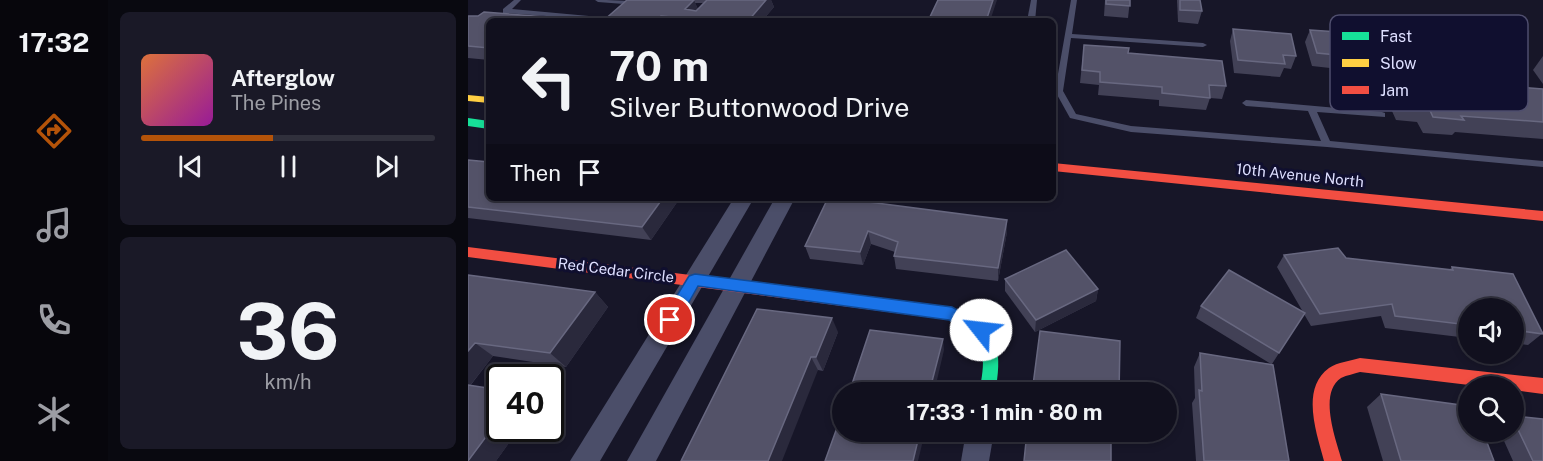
<!DOCTYPE html>
<meta charset="utf-8">
<style>
:root{--surface:#11101e;--page:#1a1927;--text:#f1f3f6;--muted:#9c9da4;--line:#30303c;--accent:#b45309}
body{margin:0;font-family:"Public Sans",sans-serif;background:var(--page);color:var(--text);height:100vh;display:flex;flex-direction:column;font-size:22px;white-space:nowrap}
*{box-sizing:border-box;margin:0}
p{font-size:20px;color:var(--muted)}
.icon{flex:none;width:33px;height:33px;fill:none;stroke:currentColor;stroke-width:2;stroke-linecap:round;stroke-linejoin:round}
.map{position:relative;flex:1;overflow:hidden}
.drawer{display:flex;flex-direction:column;gap:12px;padding:12px;background:#090910;width:360px}
.drawer>*{flex:none}
.top-card{position:absolute;left:18px;top:18px;width:570px;height:183px;border-radius:9px;box-shadow:0 3px 9px #0003,0 0 0 2px var(--line);background:#11101e;color:var(--text);overflow:hidden}
.fabs{position:absolute;left:990px;top:298px;display:grid;gap:12px}
.fabs a{display:grid;place-items:center;width:66px;height:66px;border-radius:50%;background:var(--surface);box-shadow:0 3px 9px #0003,0 0 0 2px var(--line);font-size:30px}
.speed{position:absolute;left:18px;top:364px;display:flex;gap:12px;font-size:30px;font-weight:700;text-align:center}
.speed>*{display:grid;place-content:center;width:78px;height:78px;border-radius:50%;background:var(--surface);box-shadow:0 3px 9px #0003,0 0 0 2px var(--line);line-height:1}
.speed .limit{border:3px solid #111;border-radius:9px;background:#fff;color:#111}
.pin{position:absolute;display:grid;place-items:center;width:51px;height:51px;color:#fff;margin:-26px;border:3px solid #fff;border-radius:50%;box-shadow:0 2px 6px #0007}
.me{position:absolute;width:66px;margin:-33px;rotate:299deg;stroke-linejoin:round;filter:drop-shadow(0 0 4px #0008)}
.turn{display:flex;align-items:center;gap:21px;height:126px;padding:0 24px;font-size:27px}
.turn .icon{width:78px;height:78px;stroke-width:2.5}
.turn b{display:block;font-size:42px;line-height:51px}
.then{display:flex;align-items:center;height:57px;padding:0 24px;background:#0003;gap:12px;font-size:22px}
.drawer .widget{flex:1;display:flex;flex-direction:column;justify-content:center;gap:9px;min-width:0;padding:0 21px;border-radius:9px;background:var(--page)}
.drawer .dial{align-items:center;gap:0}
.dial b{font-size:78px;line-height:1}
.song{display:flex;align-items:center;gap:18px}
.cover{width:72px;height:72px;border-radius:9px;background:linear-gradient(135deg,hsl(20 70% 55%),hsl(300 70% 35%))}
.played{height:6px;border-radius:3px;background:linear-gradient(90deg,var(--accent) 45%,var(--line) 45%)}
.keys{display:flex;justify-content:space-around;direction:ltr}
.trip{position:absolute;left:364px;top:382px;width:345px;height:60px;border-radius:30px;background:var(--surface);box-shadow:0 3px 9px #0003,0 0 0 2px var(--line);font-weight:700;line-height:60px;text-align:center}
main{display:flex;flex:1;min-height:0}
.tab-bar{display:flex;flex-direction:column;width:108px;justify-content:space-around;align-items:center;background:#07060c;color:var(--muted)}
.tab-bar .icon{width:42px;height:42px}
.tab-bar .on{color:var(--accent)}
.tab-bar b{font-size:27px;color:var(--text)}
.map>svg:first-child{display:block}
</style>
<main>
<nav class="tab-bar">
<b>17:32</b>
<svg class="icon on" aria-label="directions" viewBox="0 0 24 24"><path d="M12 3l9 9-9 9-9-9zM9 14v-3h6M13 9l2 2-2 2"/></svg>
<svg class="icon" aria-label="music" viewBox="0 0 24 24"><path d="M9 18V5l10-2v13"/><circle cx="6" cy="18" r="3"/><circle cx="16" cy="16" r="3"/></svg>
<svg class="icon" aria-label="phone" viewBox="0 0 24 24"><path d="M5 4h4l2 5-3 2q2 4 5 5l2-3 5 2v4C11 20 4 13 5 4z"/></svg>
<svg class="icon" aria-label="climate" viewBox="0 0 24 24"><path d="M12 3v18M4 7l16 10M4 17L20 7"/></svg>
</nav>
<section class="drawer">
<div class="widget">
<div class="song"><i class="cover"></i><div><b>Afterglow</b><p>The Pines</p></div></div>
<div class="played"></div>
<div class="keys"><svg class="icon" aria-label="previous" viewBox="0 0 24 24"><path d="M18 5L8 12l10 7zM5 5v14"/></svg><svg class="icon" aria-label="pause" viewBox="0 0 24 24"><path d="M8 5v14M16 5v14"/></svg><svg class="icon" aria-label="next" viewBox="0 0 24 24"><path d="M6 5l10 7-10 7zM19 5v14"/></svg></div>
</div>
<div class="widget dial"><b>36</b><p>km/h</p></div>
</section>
<div class="map">
<svg width="1075" height="461" viewBox="0 0 1075 461">
<rect width="100%" height="100%" fill="#171628"/>
<g fill="none" stroke-linecap="round" stroke-linejoin="round">
<g fill="#4b4e69" fill-rule="evenodd">
<path d="M46 0H53L44 9 143 18 149 14 153 16 148 21 35 13V9Z"/>
<path d="M127 0C141 0 160 0 173 3L169 5 130 2Z"/>
<path d="M563 0H569L567 21H559Z"/>
<path d="M603 0H609L604 34 735 43 739 45 735 47 603 38 595 91 608 114 663 126 853 141 840 111 778 106 774 103 778 100 914 112 917 113V117L849 112 862 141 1075 161V167L859 147 663 132 602 118 587 91Z"/>
</g>
<g fill="#4b4e69" fill-rule="evenodd">
<path d="M266 198H286L132 461H102Z"/>
<path d="M307 198H327L188 461H159Z"/>
<path d="M498 432H526L521 461H493Z"/>
</g>
<g fill="#16e098" fill-rule="evenodd">
<path d="M0 118 21 121V129L0 126Z"/>
<path d="M493 313C533 327 534 356 527 393H511C515 371 521 346 500 331 494 326 489 326 485 319L488 314Z"/>
</g>
<path fill="#ffcf43" fill-rule="evenodd" d="M0 95 21 97V103L0 101Z"/>
<g fill="#f24e42" fill-rule="evenodd">
<path d="M585 163 1075 211V221L585 171Z"/>
<path d="M0 247 484 308 498 314 501 319 498 324 493 325 481 320 0 257Z"/>
<path d="M892 358 1075 378V394L1046 390V387H1018L892 372C886 374 879 375 873 378 850 393 868 440 874 461H856C849 434 832 389 861 368 870 362 882 361 892 358Z"/>
</g>
</g>
<g fill="#424156" fill-rule="evenodd">
<path d="M159 0H303L306 7 294 21H135ZM227 3H235L230 9Z"/>
<path d="M637 0H662L660 18 636 16Z"/>
<path d="M709 0H732L734 11 730 24 710 22Z"/>
<path d="M0 16 118 20V21H21V60L0 58Z"/>
<path d="M765 29 828 56 823 69 816 68 812 77 766 73 762 41Z"/>
<path d="M842 30 888 42 916 68 909 80 865 76 862 68 844 66 837 42Z"/>
<path d="M616 45 660 53 758 86 754 99 742 98 738 110 691 106V100L630 95 631 85 612 83Z"/>
<path d="M1075 56V84L1065 70Z"/>
<path d="M924 75 973 81 1075 89V139L987 132 984 135 955 133 949 122 928 120 915 91Z"/>
<path d="M0 160 21 198H212L183 240 0 218Z"/>
<path d="M360 198 539 220V232L530 281 428 269 426 256 427 252 403 244 395 265 342 259 337 246Z"/>
<path d="M870 248 878 258 981 270 984 267 1045 274 1075 333 1060 345 1046 343V309H1000V338L917 328 913 316 843 326 836 314 804 364 805 365 821 461H728L724 403 727 398 726 367 732 353 803 364 728 318 733 306 761 270 835 312 809 267 816 255Z"/>
<path d="M0 275 127 292 140 307 98 367 25 356 2 386 32 429H51L28 461H0Z"/>
<path d="M537 279 630 289 628 301 567 332 537 291Z"/>
<path d="M370 332 355 371 350 370 213 461Z"/>
<path d="M913 394 1026 461H915L899 407Z"/>
<path d="M1046 421 1075 461H1045L1032 432H1046Z"/>
</g>
<g fill="#2a293c">
<path d="M226 0 231 12 217 9Z"/>
<path d="M298 0H303L306 7 294 21H280Z"/>
<path d="M525 0H529L522 21H518Z"/>
<path d="M193 16 195 21H188Z"/>
<path d="M195 198H212L183 240 174 227Z"/>
<path d="M539 220V232L530 281V268Z"/>
<path d="M400 231 403 244 395 265 392 252Z"/>
<path d="M630 289 628 301 567 332 568 320Z"/>
<path d="M127 292 140 307 98 367 82 353Z"/>
<path d="M364 318 370 332 355 371 348 357Z"/>
<path d="M475 339 476 350 466 393H461Z"/>
<path d="M7 343 25 356 0 388V351Z"/>
<path d="M343 357 350 370 314 461H300Z"/>
<path d="M32 418V429H51L28 461H0Z"/>
<path d="M452 432H457L450 461H445Z"/>
</g>
<g fill="#535268" stroke="#686880" stroke-width="1.5">
<path d="M159 0H226L217 9 228 11 239 0H298L280 21H249L193 16 188 21H135Z"/>
<path d="M470 0H525L518 21H460Z"/>
<path d="M638 0H662V6L638 4Z"/>
<path d="M712 0H732L734 11 712 10Z"/>
<path d="M16 12 118 20 21 21V48L0 46V16H10Z"/>
<path d="M765 29 823 34 828 56 815 55 817 64 770 60Z"/>
<path d="M842 30 885 33 888 42 906 44 916 68 872 64 869 55 849 53Z"/>
<path d="M616 45 661 48 660 53 754 61 758 86 741 85 742 98 694 93V87L632 82V72L614 70Z"/>
<path d="M924 75 972 79 973 81 1075 89V122L993 116 996 120 965 117 960 106 938 104Z"/>
<path d="M0 160 21 162V198H195L174 227 0 207Z"/>
<path d="M360 198H370L539 220 530 268 426 256 430 242 400 231 392 252 337 246Z"/>
<path d="M870 248 878 258 985 270 984 267 1045 274 1075 334 1046 330V309H1000V325L927 316 924 304 852 314 816 255Z"/>
<path d="M598 250 630 289 568 320 537 279Z"/>
<path d="M761 270 837 313 811 353 733 306Z"/>
<path d="M0 275 127 292 82 353 7 343 0 351Z"/>
<path d="M289 309 364 318 348 357H343L300 461H213Z"/>
<path d="M402 330 475 339 461 393H381Z"/>
<path d="M572 331 652 341 651 393H564Z"/>
<path d="M732 353 805 365 821 461H736L731 390 734 391Z"/>
<path d="M0 385 32 390V418L0 461Z"/>
<path d="M913 394 1000 406V432H1015L1026 461H933Z"/>
<path d="M375 411V432H452L445 461H357Z"/>
<path d="M1046 416 1075 419V461H1065L1046 421Z"/>
<path d="M559 432H643V461H556Z"/>
</g>
<path fill="#1a73e8" stroke="#114b97" stroke-width="1.5" d="M227 274 484 307 519 326 521 330 519 335 513 337 481 320 230 286 208 325 202 327 197 325 194 320 197 315 221 276Z"/>
<g text-anchor="middle" dominant-baseline="central" stroke-width="6" stroke-linejoin="round" paint-order="stroke">
<g font-size="15" fill="#dedfff" stroke="#100f2f">
<text transform="translate(832 175) rotate(6)">10th Avenue North</text>
<text transform="translate(148 270) rotate(7)">Red Cedar Circle</text>
</g>
</g>
<rect x="862" y="15" width="198" height="96" rx="9" fill="#100f2f" stroke="#4e4d6d" stroke-width="1.5"/>
<rect x="874" y="32" width="27" height="8" fill="#16e098"/>
<rect x="874" y="59" width="27" height="8" fill="#ffcf43"/>
<rect x="874" y="86" width="27" height="8" fill="#f24e42"/>
<g font-size="16" fill="#dedfff">
<text x="912" y="42">Fast</text>
<text x="912" y="69">Slow</text>
<text x="912" y="96">Jam</text>
</g>
</svg>
<div class="fabs">
<a><svg class="icon" aria-label="sound" viewBox="0 0 24 24"><path d="M4 9h4l5-4v14l-5-4H4zM17 9q2 3 0 6"/></svg></a>
<a><svg class="icon" aria-label="search" viewBox="0 0 24 24"><circle cx="10" cy="10" r="6"/><path d="M15 15l6 6"/></svg></a>
</div>
<div class="speed"><div class="limit">40</div></div>
<div class="pin" style="left:202px;top:320px;background:#d93025"><svg class="icon" aria-label="arrive" viewBox="0 0 24 24"><path d="M6 21V4h12l-3 4 3 4H6"/></svg></div>
<svg class="me" style="left:513px;top:330px" viewBox="-20 -20 40 40"><circle r="19" fill="#fff"/><path d="M0-13L10 11 0 6-10 11z" fill="#1a73e8"/></svg>
<div class="trip">17:33 · 1 min · 80 m</div>
<div class="top-card">
<div class="turn"><svg class="icon" aria-label="left" viewBox="0 0 24 24"><path d="M17 20v-9H6M10 6l-5 5 5 5"/></svg><div><b>70 m</b>Silver Buttonwood Drive</div></div>
<div class="then">Then<svg class="icon" aria-label="arrive" viewBox="0 0 24 24"><path d="M6 21V4h12l-3 4 3 4H6"/></svg></div>
</div>
</div>
</main>
